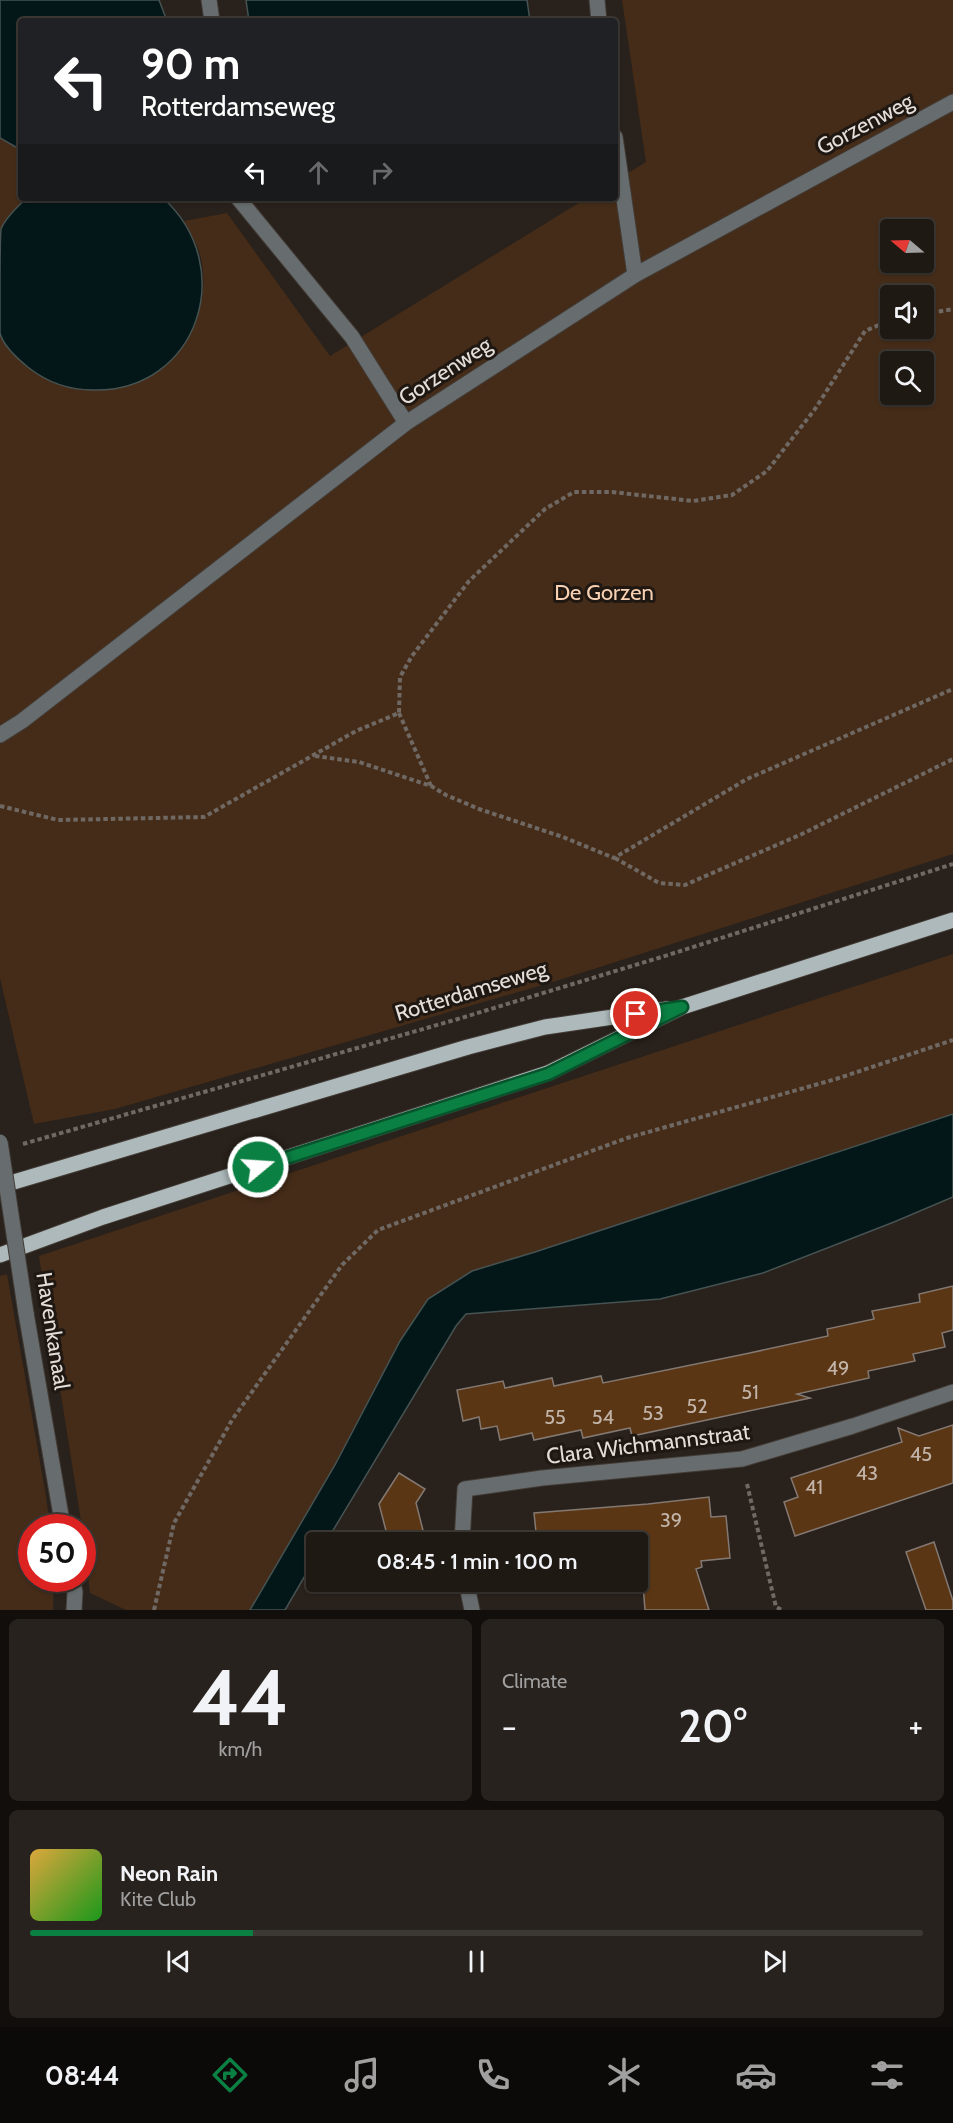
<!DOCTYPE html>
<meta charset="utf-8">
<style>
:root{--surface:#1f1914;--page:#27221d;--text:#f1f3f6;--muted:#a1a0a0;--line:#3c3834;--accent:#0b8043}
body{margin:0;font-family:Cabin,sans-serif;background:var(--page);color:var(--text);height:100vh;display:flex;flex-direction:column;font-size:22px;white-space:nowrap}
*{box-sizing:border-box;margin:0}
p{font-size:20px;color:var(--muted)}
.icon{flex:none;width:33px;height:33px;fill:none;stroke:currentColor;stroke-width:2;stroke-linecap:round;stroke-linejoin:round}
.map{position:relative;height:1610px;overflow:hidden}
.details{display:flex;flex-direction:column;gap:9px;padding:9px;background:#110e0b;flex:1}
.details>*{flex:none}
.hud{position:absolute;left:18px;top:18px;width:600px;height:183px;border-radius:6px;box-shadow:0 2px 4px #0004,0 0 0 2px var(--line);background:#202124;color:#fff;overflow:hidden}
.needle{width:39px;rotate:289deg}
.controls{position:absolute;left:880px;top:219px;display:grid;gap:12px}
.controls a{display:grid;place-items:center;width:54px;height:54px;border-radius:6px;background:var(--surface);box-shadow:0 2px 4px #0004,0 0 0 2px var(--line);font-size:30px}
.speed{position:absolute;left:18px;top:1514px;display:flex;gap:12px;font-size:30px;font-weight:700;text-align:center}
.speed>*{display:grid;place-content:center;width:78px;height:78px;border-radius:50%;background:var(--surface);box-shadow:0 2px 4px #0004,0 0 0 2px var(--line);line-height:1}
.speed .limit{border:9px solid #d22;background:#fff;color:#111}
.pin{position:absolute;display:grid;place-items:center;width:51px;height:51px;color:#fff;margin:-26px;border:3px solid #fff;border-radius:50%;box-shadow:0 2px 6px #0007}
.me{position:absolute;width:66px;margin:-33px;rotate:72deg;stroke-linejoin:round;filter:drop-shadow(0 0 4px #0008)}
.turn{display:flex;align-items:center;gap:21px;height:126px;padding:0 24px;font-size:27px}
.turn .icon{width:78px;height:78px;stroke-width:2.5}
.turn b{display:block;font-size:42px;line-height:51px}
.lanes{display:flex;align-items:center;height:57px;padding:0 24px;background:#0003;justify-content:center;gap:30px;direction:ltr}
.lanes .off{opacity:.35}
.big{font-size:45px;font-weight:600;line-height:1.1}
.details .tile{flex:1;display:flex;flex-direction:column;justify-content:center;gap:9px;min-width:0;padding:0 21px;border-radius:9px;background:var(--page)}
.details .dial{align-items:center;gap:0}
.dial b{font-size:78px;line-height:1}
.song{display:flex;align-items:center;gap:18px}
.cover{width:72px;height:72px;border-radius:9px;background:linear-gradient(135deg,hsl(40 70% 55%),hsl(120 70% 35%))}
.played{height:6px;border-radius:3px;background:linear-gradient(90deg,var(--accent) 25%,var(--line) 25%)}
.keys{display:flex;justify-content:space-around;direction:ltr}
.heat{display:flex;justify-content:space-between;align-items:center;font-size:33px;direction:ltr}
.details .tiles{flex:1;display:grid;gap:9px;grid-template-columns:1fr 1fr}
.tile:last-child{grid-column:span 2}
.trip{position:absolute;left:306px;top:1532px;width:342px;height:60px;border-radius:6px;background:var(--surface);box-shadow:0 2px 4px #0004,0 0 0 2px var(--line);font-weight:600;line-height:60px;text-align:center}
.tabs{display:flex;height:96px;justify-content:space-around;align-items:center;background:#0c0a08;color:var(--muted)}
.tabs .icon{width:42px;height:42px}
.tabs .on{color:var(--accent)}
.tabs b{font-size:27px;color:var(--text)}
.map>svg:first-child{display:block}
</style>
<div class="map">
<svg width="953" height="1610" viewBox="0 0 953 1610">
<rect width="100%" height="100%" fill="#29211b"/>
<g fill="#452c18" fill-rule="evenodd">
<path d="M622 0H953V854L556 981 115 1109 34 1124 0 978V334C11 351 28 368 46 379 65 390 91 392 113 387 122 385 132 384 140 381 188 361 213 303 200 254 196 242 190 232 184 221L227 213 330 356 587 198H615V181L646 162ZM891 230H924V262H891ZM891 296H924V328H891ZM891 362H924V394H891Z"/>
<path d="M0 138 20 149 21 198 26 199 11 215 0 231Z"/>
<path d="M953 954V1114L535 1252 472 1271 428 1299 400 1341 335 1465 250 1610H126L90 1593 82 1527 39 1256Z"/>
<path d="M7 1274 46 1496 50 1527H32V1578H54L53 1610H0V1276Z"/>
</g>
<g fill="#031718" stroke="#465352" stroke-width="1.5">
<path d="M0 0H159L167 21H21V150L0 138Z"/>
<path d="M246 0H527L530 21H249Z"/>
<path d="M27 198H163C239 267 198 392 93 390 70 390 47 382 29 368 19 360 3 346 0 333 0 321 0 305 0 292 0 279 0 239 1 229 6 217 18 206 27 198Z"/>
<path d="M953 1114V1197L894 1222 763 1273 660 1299 466 1314 456 1326 326 1542H316V1557L285 1610H250L335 1465 400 1341 428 1299 472 1271 535 1252Z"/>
</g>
<g fill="#5a3615" stroke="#837972" stroke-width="1.5">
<path d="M953 1286V1330L942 1333 945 1347 913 1354 915 1361 868 1371 869 1378 797 1394 810 1398 632 1436 630 1428 583 1438 581 1430 534 1440 532 1433 500 1440 497 1426 481 1429 479 1417 463 1421 457 1390 503 1381 505 1388 552 1378 554 1386 601 1376 603 1383 745 1354 828 1336 827 1329 874 1319 872 1311 920 1302 919 1294Z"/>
<path d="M953 1425V1483L795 1536 784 1502 798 1497 791 1478 902 1442 898 1428 919 1436Z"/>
<path d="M399 1473 425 1489 416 1503 426 1542H389L379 1504Z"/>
<path d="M709 1497 711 1517 726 1516 730 1558 701 1561 702 1567 696 1569 709 1610H645L641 1559H638V1542H537L534 1513 648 1504Z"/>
<path d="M934 1542 953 1601V1610H926L906 1552Z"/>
</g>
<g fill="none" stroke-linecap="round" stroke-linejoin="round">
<g stroke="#433b36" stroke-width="17">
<g id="minor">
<path d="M209 0 212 21"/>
<path d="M597 0 599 21"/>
<path d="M615 137 635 275"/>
<path d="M238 198 352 337 406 423"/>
<path d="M0 735 22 721 406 423 635 275 953 102"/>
<path d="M26 1313 63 1527"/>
<path d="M462 1542 465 1489 542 1478 742 1459 853 1426 953 1392"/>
<path d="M72 1578 75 1592 74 1610"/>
<path d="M466 1581 472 1610"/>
</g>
</g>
<g stroke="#433b36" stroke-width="17">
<g id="major">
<path d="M0 1186 468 1047 545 1027 667 1009"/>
<path d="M0 1255 103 1217 548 1073 682 1007 953 920"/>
</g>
</g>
<g stroke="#6f6863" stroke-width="4" stroke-dasharray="4.5 3" stroke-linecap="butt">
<path d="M924 314 953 309"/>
<path d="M399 713 431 786"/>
<path d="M315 756 359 762 431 786 446 795 479 809 563 837 614 858 747 779 953 689"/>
<path d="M0 806 58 820 204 817 356 731 399 713 400 677 412 656 469 581 545 509 574 492H612L693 501 732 495 767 471 815 409 865 331 891 320"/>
<path d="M615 858 659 883 685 885 802 834 953 759"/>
<path d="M23 1144 458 1019 668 955 953 864"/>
<path d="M747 1484 776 1607 782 1610"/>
<path d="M154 1610 174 1523 232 1420 342 1265 378 1230 627 1138 836 1079 953 1040"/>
</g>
<use href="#minor" stroke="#676d6e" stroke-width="15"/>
<use href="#major" stroke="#adb9ba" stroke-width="15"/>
<g stroke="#433b36" stroke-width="17" stroke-linecap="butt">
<path id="minor-bridge" d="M0 1142 26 1313"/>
</g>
<use href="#minor-bridge" stroke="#676d6e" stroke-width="15"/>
</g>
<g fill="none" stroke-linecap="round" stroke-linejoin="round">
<g stroke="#07532c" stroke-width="15">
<path id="route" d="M258 1167 548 1074 682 1007 636 1014"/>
</g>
<use href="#route" stroke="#0b8043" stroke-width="10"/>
</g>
<g text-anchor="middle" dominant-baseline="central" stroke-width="6" stroke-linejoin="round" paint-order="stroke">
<g font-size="20" fill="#c2b4a9">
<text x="838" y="1368">49</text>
<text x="750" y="1392">51</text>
<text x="697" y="1406">52</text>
<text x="653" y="1413">53</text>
<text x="555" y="1417">55</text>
<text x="603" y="1417">54</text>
<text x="921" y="1454">45</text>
<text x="867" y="1473">43</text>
<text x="814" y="1487">41</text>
<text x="671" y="1520">39</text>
</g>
<g font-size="22" fill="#e4deda" stroke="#1f1712">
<text transform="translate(865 124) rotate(-28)">Gorzenweg</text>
<text transform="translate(445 371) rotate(-33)">Gorzenweg</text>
<text transform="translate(471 991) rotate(-17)">Rotterdamseweg</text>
<text transform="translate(53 1331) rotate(81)">Havenkanaal</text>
<text transform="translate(648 1444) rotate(-7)">Clara Wichmannstraat</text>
</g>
<g font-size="22" fill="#f7d0b2" stroke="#1f1712">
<text x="604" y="592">De Gorzen</text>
</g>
</g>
</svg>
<div class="controls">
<a><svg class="needle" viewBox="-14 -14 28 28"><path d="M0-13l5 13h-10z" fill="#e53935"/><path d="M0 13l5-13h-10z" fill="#a1a0a0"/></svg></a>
<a><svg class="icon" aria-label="sound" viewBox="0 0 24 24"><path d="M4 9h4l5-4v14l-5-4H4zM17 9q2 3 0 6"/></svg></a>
<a><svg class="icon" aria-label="search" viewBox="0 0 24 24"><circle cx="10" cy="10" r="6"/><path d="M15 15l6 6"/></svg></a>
</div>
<div class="speed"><div class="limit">50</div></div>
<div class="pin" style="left:636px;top:1014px;background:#d93025"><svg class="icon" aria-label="arrive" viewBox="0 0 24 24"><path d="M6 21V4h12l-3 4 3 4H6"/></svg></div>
<svg class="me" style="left:258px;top:1167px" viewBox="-20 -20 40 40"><circle r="17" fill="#0b8043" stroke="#fff" stroke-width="3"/><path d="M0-11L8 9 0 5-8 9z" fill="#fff"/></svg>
<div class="trip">08:45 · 1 min · 100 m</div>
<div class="hud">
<div class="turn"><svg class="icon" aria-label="left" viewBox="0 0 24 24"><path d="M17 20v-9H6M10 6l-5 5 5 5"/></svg><div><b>90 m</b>Rotterdamseweg</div></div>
<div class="lanes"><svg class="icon" aria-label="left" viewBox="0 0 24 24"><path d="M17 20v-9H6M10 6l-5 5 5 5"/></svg><svg class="icon off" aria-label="ahead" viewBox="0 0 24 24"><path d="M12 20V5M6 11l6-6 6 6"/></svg><svg class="icon off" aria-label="right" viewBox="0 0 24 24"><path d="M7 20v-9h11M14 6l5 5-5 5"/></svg></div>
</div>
</div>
<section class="details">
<div class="tiles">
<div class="tile dial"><b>44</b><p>km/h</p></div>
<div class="tile"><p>Climate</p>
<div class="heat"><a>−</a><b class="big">20°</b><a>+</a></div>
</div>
<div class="tile">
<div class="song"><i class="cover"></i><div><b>Neon Rain</b><p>Kite Club</p></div></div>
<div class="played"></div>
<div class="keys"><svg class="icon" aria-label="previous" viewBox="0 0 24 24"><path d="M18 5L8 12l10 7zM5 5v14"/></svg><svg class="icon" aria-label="pause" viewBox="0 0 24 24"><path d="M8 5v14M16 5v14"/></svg><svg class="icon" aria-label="next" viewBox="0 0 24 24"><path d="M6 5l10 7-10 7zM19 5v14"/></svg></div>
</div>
</div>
</section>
<nav class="tabs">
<b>08:44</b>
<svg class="icon on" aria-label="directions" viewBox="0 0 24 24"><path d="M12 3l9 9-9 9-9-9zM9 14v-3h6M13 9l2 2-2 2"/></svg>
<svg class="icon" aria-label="music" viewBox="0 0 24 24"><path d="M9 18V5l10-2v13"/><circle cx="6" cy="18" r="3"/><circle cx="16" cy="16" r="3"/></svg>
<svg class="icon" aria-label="phone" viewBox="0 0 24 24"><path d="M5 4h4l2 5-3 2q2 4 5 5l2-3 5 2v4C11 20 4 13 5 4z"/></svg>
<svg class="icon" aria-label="climate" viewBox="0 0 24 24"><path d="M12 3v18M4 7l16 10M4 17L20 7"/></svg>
<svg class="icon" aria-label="car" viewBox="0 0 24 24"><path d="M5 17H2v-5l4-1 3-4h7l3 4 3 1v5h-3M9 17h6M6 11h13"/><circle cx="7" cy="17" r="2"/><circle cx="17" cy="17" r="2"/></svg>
<svg class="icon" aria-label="filters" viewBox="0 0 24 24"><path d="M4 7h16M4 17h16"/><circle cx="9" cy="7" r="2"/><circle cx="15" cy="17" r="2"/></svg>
</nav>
